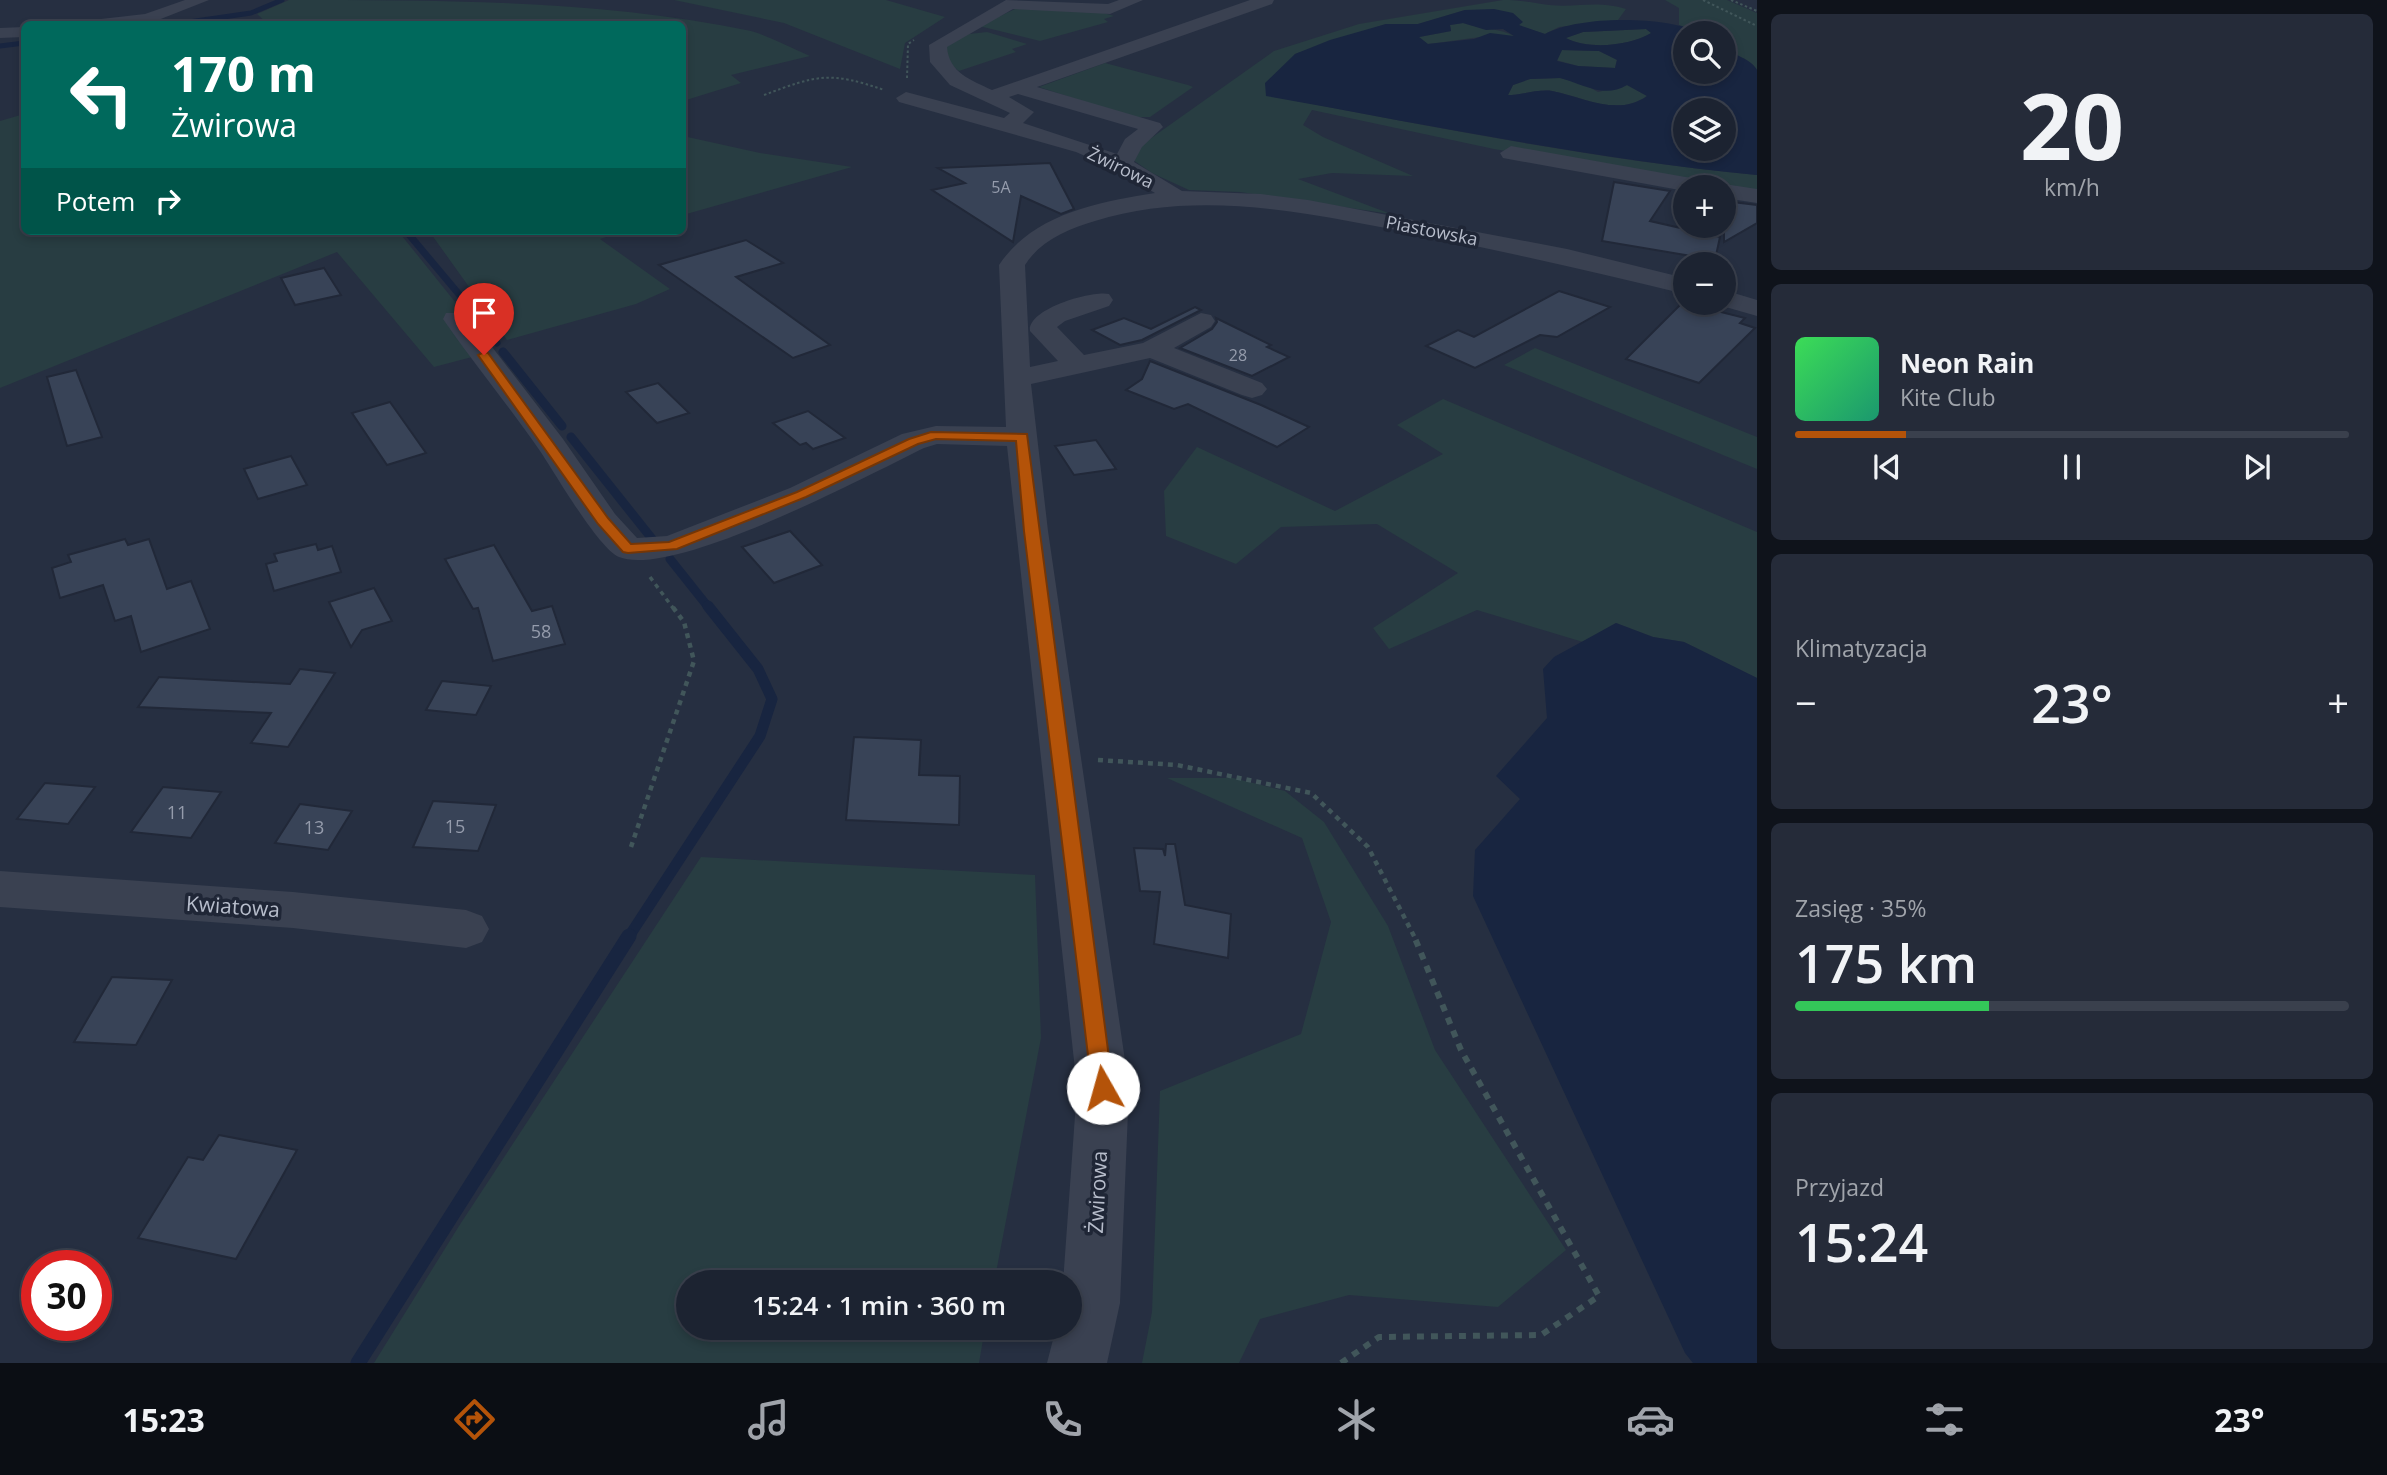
<!DOCTYPE html>
<html lang="pl">
<meta charset="utf-8">
<style>
:root{--surface:#1c2331;--page:#252b39;--text:#f1f3f6;--muted:#a0a4ab;--line:#3a404d;--accent:#b45309}
body{margin:0;font-family:"Open Sans",sans-serif;background:var(--page);color:var(--text);height:100vh;display:flex;flex-direction:column;font-size:26px;white-space:nowrap}
*{box-sizing:border-box;margin:0}
p{font-size:23px;color:var(--muted)}
.icon{flex:none;width:38px;height:38px;fill:none;stroke:currentColor;stroke-width:2;stroke-linecap:round;stroke-linejoin:round}
.map{position:relative;flex:1;overflow:hidden}
.drawer{display:flex;flex-direction:column;gap:14px;padding:14px;background:#0f131b;width:630px}
.drawer>*{flex:none}
.top-card{position:absolute;left:21px;top:21px;width:665px;height:214px;border-radius:10px;box-shadow:0 4px 10px #0003,0 0 0 2px var(--line);background:#00695c;color:#fff;overflow:hidden}
.buttons{position:absolute;left:1673px;top:21px;display:grid;gap:14px}
.buttons a{display:grid;place-items:center;width:63px;height:63px;border-radius:50%;background:var(--surface);box-shadow:0 4px 10px #0003,0 0 0 2px var(--line);font-size:35px}
.speed{position:absolute;left:21px;top:1250px;display:flex;gap:14px;font-size:35px;font-weight:700;text-align:center}
.speed>*{display:grid;place-content:center;width:91px;height:91px;border-radius:50%;background:var(--surface);box-shadow:0 4px 10px #0003,0 0 0 2px var(--line);line-height:1}
.speed .limit{border:10px solid #d22;background:#fff;color:#111}
.pin{position:absolute;display:grid;place-items:center;width:60px;height:60px;color:#fff;margin:-72px -30px;border-radius:50% 50% 50% 0;rotate:-45deg;box-shadow:0 0 7px #0007}
.pin .icon{rotate:45deg}
.me{position:absolute;width:77px;margin:-38px;rotate:353deg;stroke-linejoin:round;filter:drop-shadow(0 0 5px #0008)}
.turn{display:flex;align-items:center;gap:24px;height:147px;padding:0 35px;font-size:32px}
.turn .icon{width:91px;height:91px;stroke-width:2.5}
.turn b{display:block;font-size:49px;line-height:60px}
.then{display:flex;align-items:center;height:66px;padding:0 35px;background:#0003;gap:14px;font-size:26px}
.big{font-size:52px;font-weight:600;line-height:1.1}
.drawer .card{flex:1;display:flex;flex-direction:column;justify-content:center;gap:10px;min-width:0;padding:0 24px;border-radius:10px;background:var(--page)}
.drawer .dial{align-items:center;gap:0}
.dial b{font-size:91px;line-height:1}
.song{display:flex;align-items:center;gap:21px}
.cover{width:84px;height:84px;border-radius:10px;background:linear-gradient(135deg,hsl(130 70% 55%),hsl(160 70% 35%))}
.played{height:7px;border-radius:4px;background:linear-gradient(90deg,var(--accent) 20%,var(--line) 20%)}
.keys{display:flex;justify-content:space-around;direction:ltr}
.heat{display:flex;justify-content:space-between;align-items:center;font-size:38px;direction:ltr}
.charge{height:10px;border-radius:5px;background:linear-gradient(90deg,#34c759 35%,var(--line) 0)}
.trip{position:absolute;left:676px;top:1270px;width:406px;height:70px;border-radius:35px;background:var(--surface);box-shadow:0 4px 10px #0003,0 0 0 2px var(--line);font-weight:600;line-height:70px;text-align:center}
.tab-bar{display:flex;height:112px;justify-content:space-around;align-items:center;background:#0b0e14;color:var(--muted)}
.tab-bar .icon{width:49px;height:49px}
.tab-bar .selected{color:var(--accent)}
.tab-bar b{font-size:32px;color:var(--text)}
main{display:flex;flex:1;min-height:0}
.map>svg:first-child{display:block}
</style>
<main>
<div class="map">
<svg width="1757" height="1363" viewBox="0 0 1757 1363">
<rect width="100%" height="100%" fill="#262f41"/>
<g fill="#283d42">
<path d="M289 0C443 0 602 0 751 31 771 37 791 48 810 56L731 75 741 83 683 101 682 24H268L257 14Z"/>
<path d="M674 0H886L945 17 905 43 900 69 784 23Z"/>
<path d="M1503 0C1523 0 1531 3 1549 5 1578 8 1596 0 1626 9L1618 20 1559 27 1545 34 1465 10 1418 24H1386L1295 54 1266 95C1429 126 1592 159 1757 175V193L1494 149 1312 110 1303 125 1323 137 1413 176 1332 173 1298 179 1391 214 1240 192 1189 190 1152 173 1133 160 1140 146 1274 51 1359 24Z"/>
<path d="M1665 0H1727L1757 13V70C1747 53 1724 59 1724 33H1702L1679 25V8Z"/>
<path d="M1015 9 1094 10 1114 16 1104 19 1108 22 1040 41 979 26Z"/>
<path d="M1463 23C1482 29 1500 28 1516 37 1487 33 1458 41 1427 44L1419 37 1451 31 1450 25Z"/>
<path d="M1646 29 1652 33C1628 46 1590 50 1565 38L1583 32Z"/>
<path d="M987 32 1027 44 1012 49 1016 52 959 71 945 61 944 47 969 34Z"/>
<path d="M1562 50 1599 51 1617 59 1615 68 1578 66 1556 60Z"/>
<path d="M1105 63 1188 85 1193 87 1150 117H1131L1039 87Z"/>
<path d="M1560 78 1584 84 1598 92 1627 85 1647 96C1617 117 1584 97 1552 91 1539 89 1521 95 1508 95L1513 85 1530 79Z"/>
<path d="M24 114V231H398L460 308 450 316 472 357 434 367 337 252 0 388V121Z"/>
<path d="M683 136 760 153 852 167 683 215Z"/>
<path d="M429 231H625L600 239 670 289 636 304 507 340Z"/>
<path d="M1535 348 1757 437V469L1504 365Z"/>
<path d="M1443 399 1757 532V678L1684 642 1653 637 1616 623 1583 642 1477 610 1389 649 1373 628 1458 573 1377 524 1281 527 1236 564 1166 536 1164 491 1197 447 1335 511 1443 454 1397 425Z"/>
<path d="M1167 778H1233L1285 791 1324 822 1388 926 1435 1050 1566 1250 1498 1307 1349 1295 1260 1319 1239 1363H1142L1152 1312 1160 1091 1301 1034 1331 922 1302 838Z"/>
<path d="M701 857 1035 875 1041 1038 994 1283H688V1328H985L979 1363H374L459 1226Z"/>
</g>
<g fill="#182540" fill-rule="evenodd">
<path d="M1494 9 1513 13 1523 22 1519 25 1545 34C1580 15 1666 16 1702 33H1685V72H1724V43C1734 59 1749 56 1757 70V175C1592 159 1429 125 1266 96L1265 83 1295 54 1330 40 1386 24H1418L1465 10ZM1463 23 1486 30 1503 29 1514 36 1490 33 1474 39 1428 44 1419 37 1451 31 1450 25ZM1646 29 1651 33C1629 46 1589 50 1566 38L1583 32ZM1562 50 1599 51 1617 60 1615 68 1578 66 1557 61ZM1560 78C1583 84 1604 99 1627 85L1647 96C1618 117 1583 97 1552 91 1539 89 1521 95 1508 95L1513 85 1530 79ZM1685 110H1724V149H1685Z"/>
<path d="M1616 623 1653 637 1684 642 1757 678V1363H1693L1685 1353 1473 896 1475 850 1520 799 1496 776 1547 718 1543 669 1554 657Z"/>
</g>
<g fill="none" stroke-linecap="round" stroke-linejoin="round">
<g stroke="#182540" stroke-width="5">
<path d="M175 24 251 13 282 0"/>
<path d="M0 46 24 43"/>
</g>
<g stroke="#182540" stroke-width="7">
<path d="M406 231 468 305"/>
<path d="M477 315 497 343"/>
</g>
<g stroke="#182540" stroke-width="9">
<path d="M503 352 562 426"/>
<path d="M571 437 653 540"/>
<path d="M670 559 709 608"/>
</g>
<path stroke="#182540" stroke-width="11" d="M628 938 760 736 772 699 758 669 708 606"/>
<path stroke="#182540" stroke-width="15" d="M358 1363 629 936"/>
</g>
<g fill="#384357" stroke="#212838" stroke-width="2">
<path d="M1050 163 1074 209 1061 214 1021 196 1013 242 932 190 965 183 938 168Z"/>
<path d="M1614 182 1670 191 1650 221 1720 237 1715 260 1602 241Z"/>
<path d="M1724 201 1757 205V223L1724 242Z"/>
<path d="M746 240 783 263 736 277 830 345 793 358 659 265Z"/>
<path d="M324 268 341 295 295 305 281 278Z"/>
<path d="M1559 291 1610 307 1557 337 1540 335 1475 368 1426 346 1458 330 1474 337Z"/>
<path d="M1685 300V303L1745 318 1740 323 1755 328 1699 383 1626 359Z"/>
<path d="M1195 307 1201 310 1142 340 1120 345 1092 330 1124 318 1151 329Z"/>
<path d="M1216 318 1271 345 1267 347 1289 357 1252 376 1180 348 1212 329 1217 322Z"/>
<path d="M1150 361 1261 405 1309 427 1277 447 1188 404 1174 409 1126 390 1142 379Z"/>
<path d="M76 370 102 437 67 446 47 377Z"/>
<path d="M658 383 689 413 657 423 626 392Z"/>
<path d="M390 402 426 453 387 465 352 413Z"/>
<path d="M808 411 845 438 813 449 806 443 800 445 773 423Z"/>
<path d="M1096 440 1116 469 1074 475 1055 446Z"/>
<path d="M291 456 307 485 258 499 244 469Z"/>
<path d="M790 531 822 565 774 583 742 547Z"/>
<path d="M125 539 128 545 149 539 167 589 191 581 210 629 141 652 131 616 115 621 103 585 60 598 52 568 71 562 68 555Z"/>
<path d="M316 544 318 550 332 546 341 572 274 591 266 564 277 561 274 554Z"/>
<path d="M494 545 532 611 552 606 565 644 493 661 478 608 473 609 445 559Z"/>
<path d="M374 588 392 621 362 630 351 647 329 602Z"/>
<path d="M300 669 335 673 288 747 251 743 271 713 138 707 159 677 290 684Z"/>
<path d="M442 681 491 686 476 715 426 710Z"/>
<path d="M854 737 921 740 919 775 960 776 959 825 846 820Z"/>
<path d="M45 783 95 787 68 824 17 819Z"/>
<path d="M163 787 221 792 191 838 131 832Z"/>
<path d="M433 801 496 805 478 851 413 847Z"/>
<path d="M300 804 352 811 328 850 275 843Z"/>
<path d="M1166 844H1175L1185 905 1231 914 1228 958 1154 944 1160 892 1140 891 1134 848 1163 849 1165 856Z"/>
<path d="M112 977 172 980 136 1045 74 1042Z"/>
<path d="M219 1135 297 1150 236 1259 138 1238 188 1157 203 1160Z"/>
</g>
<g fill="none" stroke-linecap="round" stroke-linejoin="round">
<g stroke="#41565a" stroke-width="2" stroke-dasharray="2.5 2.5" stroke-linecap="butt">
<path d="M1703 0 1757 26"/>
<path d="M1731 0 1757 11"/>
<path d="M907 78 908 44 914 40"/>
<path d="M764 95C817 75 830 71 884 90"/>
</g>
<path stroke="#41565a" stroke-width="3.5" stroke-dasharray="4.5 4.5" stroke-linecap="butt" d="M650 577 673 608"/>
<g stroke="#41565a" stroke-width="4.5" stroke-dasharray="5 5" stroke-linecap="butt">
<path d="M1098 760 1177 765 1311 793 1368 847 1415 938"/>
<path d="M631 847 694 661 684 622 672 606"/>
</g>
<path stroke="#41565a" stroke-width="6" stroke-dasharray="7 7" stroke-linecap="butt" d="M1341 1363 1379 1337 1541 1335 1599 1296 1461 1050 1414 936"/>
<g fill="#3a4151" fill-rule="evenodd">
<path d="M185 0H209L148 24H92L101 19 145 14Z"/>
<path d="M1006 0 1108 4 1119 0H1143L1110 14 1013 9 947 47C949 73 971 80 992 90L1250 0H1274L1272 4 1037 87 1160 123 1163 127 1142 147 1134 162 1182 191 1261 194 1308 200 1567 249 1685 278V294C1600 273 1516 254 1431 237 1320 216 1206 187 1095 221 1068 229 1040 241 1025 265L1030 367 1058 361 1030 331C1027 309 1092 290 1109 294L1113 300 1109 306 1065 321 1057 327 1084 355 1143 343 1201 313 1211 315 1215 321 1211 327 1174 348 1262 383 1267 389 1262 395 1252 398 1242 395 1150 358 1031 384 1048 531 1129 1088 1120 1303 1107 1363H1047L1056 1328H1069V1283H1063L1077 1088 1007 446 937 444 924 448C869 475 673 579 619 557 598 548 555 473 540 451 509 406 474 364 443 319L446 313H466L563 439 615 514 637 538 667 536 790 488 902 434 936 426 1006 427 999 265C1033 214 1098 202 1155 193L1110 167 1076 152 899 102 896 98 906 92 1004 118 1010 113 950 85 930 62 929 45ZM1018 94 1138 129 1125 139 1117 154 1023 123 1034 112 1009 97Z"/>
<path d="M24 27V37L0 38V28Z"/>
<path d="M1511 146 1702 180 1713 187H1685V191L1503 158 1500 153Z"/>
<path d="M1724 184 1757 189V203L1724 198V187H1715Z"/>
<path d="M1724 290 1757 300V316L1715 304 1724 303Z"/>
<path d="M0 871 293 892 466 910 482 916 489 929 482 942 466 948 293 928 0 907Z"/>
</g>
</g>
<path fill="#b45309" stroke="#753606" stroke-width="2" d="M484 352 488 353 608 518 631 544 669 542 797 492 909 439 931 432 1027 434 1113 1088 1110 1095 1103 1098 1095 1095 1092 1088 1024 531 1016 441 936 439 918 444 806 497 677 549 628 553 623 552 598 524 478 355Z"/>
<g text-anchor="middle" dominant-baseline="central" stroke-width="7" stroke-linejoin="round" paint-order="stroke">
<g font-size="16" fill="#959cac">
<text x="1001" y="187">5A</text>
<text x="1238" y="355">28</text>
</g>
<g font-size="18" fill="#b7bdcb" stroke="#1f2636">
<text transform="translate(1121 167) rotate(26)">Żwirowa</text>
<text transform="translate(1432 230) rotate(11)">Piastowska</text>
</g>
<g font-size="18" fill="#959cac">
<text x="541" y="631">58</text>
<text x="177" y="812">11</text>
<text x="455" y="826">15</text>
<text x="314" y="827">13</text>
</g>
<g font-size="21" fill="#b7bdcb" stroke="#1f2636">
<text transform="translate(233 906) rotate(4)">Kwiatowa</text>
<text transform="translate(1097 1192) rotate(-87)">Żwirowa</text>
</g>
</g>
</svg>
<div class="buttons">
<a><svg class="icon" aria-label="search" viewBox="0 0 24 24"><circle cx="10" cy="10" r="6"/><path d="M15 15l6 6"/></svg></a>
<a><svg class="icon" aria-label="layers" viewBox="0 0 24 24"><path d="M12 4l9 5-9 5-9-5zM3 14l9 5 9-5"/></svg></a>
<a>+</a>
<a>−</a>
</div>
<div class="speed"><div class="limit">30</div></div>
<div class="pin" style="left:484px;top:355px;background:#d93025"><svg class="icon" aria-label="arrive" viewBox="0 0 24 24"><path d="M6 21V4h12l-3 4 3 4H6"/></svg></div>
<svg class="me" style="left:1103px;top:1088px" viewBox="-20 -20 40 40"><circle r="19" fill="#fff"/><path d="M0-13L10 11 0 6-10 11z" fill="#b45309"/></svg>
<div class="trip">15:24 · 1 min · 360 m</div>
<div class="top-card">
<div class="turn"><svg class="icon" aria-label="left" viewBox="0 0 24 24"><path d="M17 20v-9H6M10 6l-5 5 5 5"/></svg><div><b>170 m</b>Żwirowa</div></div>
<div class="then">Potem<svg class="icon" aria-label="right" viewBox="0 0 24 24"><path d="M7 20v-9h11M14 6l5 5-5 5"/></svg></div>
</div>
</div>
<section class="drawer">
<div class="card dial"><b>20</b><p>km/h</p></div>
<div class="card">
<div class="song"><i class="cover"></i><div><b>Neon Rain</b><p>Kite Club</p></div></div>
<div class="played"></div>
<div class="keys"><svg class="icon" aria-label="previous" viewBox="0 0 24 24"><path d="M18 5L8 12l10 7zM5 5v14"/></svg><svg class="icon" aria-label="pause" viewBox="0 0 24 24"><path d="M8 5v14M16 5v14"/></svg><svg class="icon" aria-label="next" viewBox="0 0 24 24"><path d="M6 5l10 7-10 7zM19 5v14"/></svg></div>
</div>
<div class="card"><p>Klimatyzacja</p>
<div class="heat"><a>−</a><b class="big">23°</b><a>+</a></div>
</div>
<div class="card"><p>Zasięg · 35%</p><b class="big">175 km</b><div class="charge"></div></div>
<div class="card"><p>Przyjazd</p><b class="big">15:24</b></div>
</section>
</main>
<nav class="tab-bar">
<b>15:23</b>
<svg class="icon selected" aria-label="directions" viewBox="0 0 24 24"><path d="M12 3l9 9-9 9-9-9zM9 14v-3h6M13 9l2 2-2 2"/></svg>
<svg class="icon" aria-label="music" viewBox="0 0 24 24"><path d="M9 18V5l10-2v13"/><circle cx="6" cy="18" r="3"/><circle cx="16" cy="16" r="3"/></svg>
<svg class="icon" aria-label="phone" viewBox="0 0 24 24"><path d="M5 4h4l2 5-3 2q2 4 5 5l2-3 5 2v4C11 20 4 13 5 4z"/></svg>
<svg class="icon" aria-label="climate" viewBox="0 0 24 24"><path d="M12 3v18M4 7l16 10M4 17L20 7"/></svg>
<svg class="icon" aria-label="car" viewBox="0 0 24 24"><path d="M5 17H2v-5l4-1 3-4h7l3 4 3 1v5h-3M9 17h6M6 11h13"/><circle cx="7" cy="17" r="2"/><circle cx="17" cy="17" r="2"/></svg>
<svg class="icon" aria-label="filters" viewBox="0 0 24 24"><path d="M4 7h16M4 17h16"/><circle cx="9" cy="7" r="2"/><circle cx="15" cy="17" r="2"/></svg>
<b>23°</b>
</nav>
